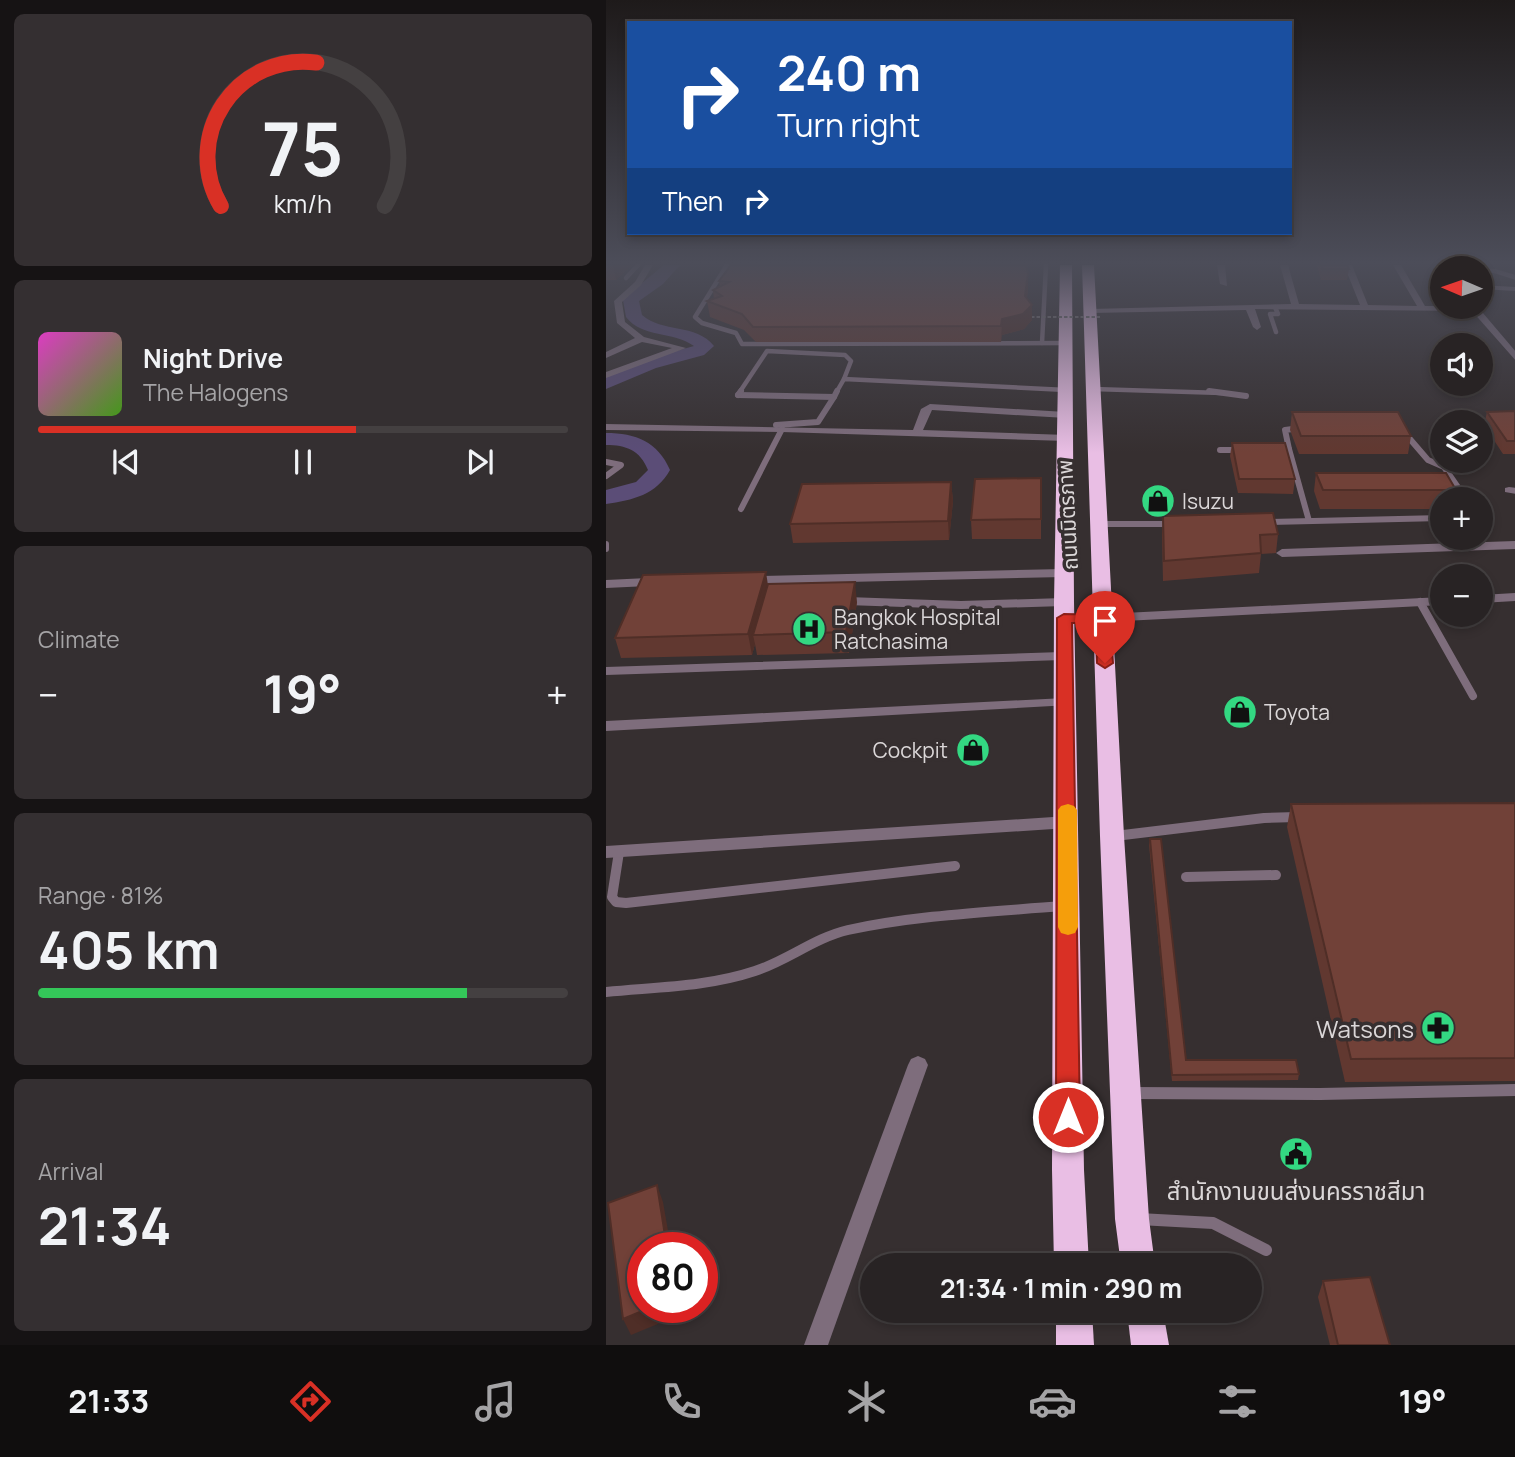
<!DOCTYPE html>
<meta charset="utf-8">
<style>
:root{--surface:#282324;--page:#342f31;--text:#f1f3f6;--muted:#a5a4a6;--line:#444041;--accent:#d93025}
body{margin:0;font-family:Manrope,"Noto Sans Thai",sans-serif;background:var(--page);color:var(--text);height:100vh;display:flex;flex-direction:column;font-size:26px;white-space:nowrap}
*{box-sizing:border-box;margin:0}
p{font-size:23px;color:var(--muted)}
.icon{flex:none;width:38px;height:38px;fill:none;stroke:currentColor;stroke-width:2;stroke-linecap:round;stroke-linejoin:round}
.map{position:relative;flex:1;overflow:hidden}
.panel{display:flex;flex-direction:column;gap:14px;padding:14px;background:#161314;width:606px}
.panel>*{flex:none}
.top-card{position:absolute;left:21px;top:21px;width:665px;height:214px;border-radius:0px;box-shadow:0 4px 10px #0003,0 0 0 2px var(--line);background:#1a4fa0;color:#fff;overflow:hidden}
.needle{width:46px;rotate:272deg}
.controls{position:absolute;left:824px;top:256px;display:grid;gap:14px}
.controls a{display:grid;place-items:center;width:63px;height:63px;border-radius:50%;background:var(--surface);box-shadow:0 4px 10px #0003,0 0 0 2px var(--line);font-size:35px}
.speed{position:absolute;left:21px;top:1232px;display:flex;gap:14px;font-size:35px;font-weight:700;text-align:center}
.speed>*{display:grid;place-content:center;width:91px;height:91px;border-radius:50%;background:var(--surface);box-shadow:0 4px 10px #0003,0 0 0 2px var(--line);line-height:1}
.speed .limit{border:10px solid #d22;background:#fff;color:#111}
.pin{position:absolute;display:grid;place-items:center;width:60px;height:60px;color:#fff;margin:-72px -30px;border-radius:50% 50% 50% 0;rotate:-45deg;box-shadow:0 0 7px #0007}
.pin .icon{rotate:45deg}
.me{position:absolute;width:77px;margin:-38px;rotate:0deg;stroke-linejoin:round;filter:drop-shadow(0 0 5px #0008)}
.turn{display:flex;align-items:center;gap:24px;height:147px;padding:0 35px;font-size:32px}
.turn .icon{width:91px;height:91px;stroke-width:2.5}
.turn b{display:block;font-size:49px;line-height:60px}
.then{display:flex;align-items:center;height:66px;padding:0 35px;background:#0003;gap:14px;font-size:26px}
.big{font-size:52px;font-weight:700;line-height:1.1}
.panel .tile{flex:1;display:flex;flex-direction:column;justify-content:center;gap:10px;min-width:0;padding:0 24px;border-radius:10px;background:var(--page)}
.panel .dial{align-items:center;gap:0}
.dial svg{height:182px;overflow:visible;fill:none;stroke:var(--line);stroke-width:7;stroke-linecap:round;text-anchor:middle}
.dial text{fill:var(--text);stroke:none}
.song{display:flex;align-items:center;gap:21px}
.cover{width:84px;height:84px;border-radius:10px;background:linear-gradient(135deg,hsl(310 70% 55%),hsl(100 70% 35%))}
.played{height:7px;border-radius:4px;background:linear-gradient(90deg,var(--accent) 60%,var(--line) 60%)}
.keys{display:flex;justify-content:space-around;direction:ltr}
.heat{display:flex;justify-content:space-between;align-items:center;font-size:38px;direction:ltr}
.charge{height:10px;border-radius:5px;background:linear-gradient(90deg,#34c759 81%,var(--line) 0)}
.trip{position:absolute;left:254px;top:1253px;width:402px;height:70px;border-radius:35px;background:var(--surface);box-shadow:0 4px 10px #0003,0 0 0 2px var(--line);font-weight:700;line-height:70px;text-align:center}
.tabs{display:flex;height:112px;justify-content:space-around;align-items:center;background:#100e0e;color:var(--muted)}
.tabs .icon{width:49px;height:49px}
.tabs .on{color:var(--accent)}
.tabs b{font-size:32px;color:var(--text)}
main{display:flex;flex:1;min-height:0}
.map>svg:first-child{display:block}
</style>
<main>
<section class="panel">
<div class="tile dial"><svg viewBox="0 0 100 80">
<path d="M14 69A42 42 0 1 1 86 69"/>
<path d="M14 69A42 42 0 0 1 56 6" stroke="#d93025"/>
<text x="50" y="56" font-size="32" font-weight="700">75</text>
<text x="50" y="72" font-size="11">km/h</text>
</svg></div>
<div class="tile">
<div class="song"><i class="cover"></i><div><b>Night Drive</b><p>The Halogens</p></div></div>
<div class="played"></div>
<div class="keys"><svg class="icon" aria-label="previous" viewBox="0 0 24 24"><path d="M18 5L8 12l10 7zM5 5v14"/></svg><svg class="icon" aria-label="pause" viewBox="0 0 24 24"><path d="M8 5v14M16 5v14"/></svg><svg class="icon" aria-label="next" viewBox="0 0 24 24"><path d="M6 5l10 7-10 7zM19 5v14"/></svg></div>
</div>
<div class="tile"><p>Climate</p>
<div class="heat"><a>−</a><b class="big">19°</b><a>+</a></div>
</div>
<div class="tile"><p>Range · 81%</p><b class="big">405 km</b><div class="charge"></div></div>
<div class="tile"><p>Arrival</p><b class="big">21:34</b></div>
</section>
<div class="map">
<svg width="910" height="1345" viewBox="0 0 910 1345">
<rect width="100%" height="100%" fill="#362f30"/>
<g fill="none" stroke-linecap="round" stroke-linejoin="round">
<g fill="#5b4d77" fill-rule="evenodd">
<path d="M58 265H74L57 284 33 301 36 315C56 333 90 323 108 346L98 355 50 368 0 389V376L38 360 88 346C67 331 36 338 20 317L17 300 19 297Z"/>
<path d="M0 433C30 433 52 442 64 470 50 495 27 500 0 504V490L30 482 42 470C34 450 20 445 0 445Z"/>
</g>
<g stroke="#7e6d7c" stroke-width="4.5">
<path d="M121 265 89 317 96 323 130 333 136 344 459 343"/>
<path d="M20 278 32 265"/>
<path d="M669 307 672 314H664L670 332"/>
<path d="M436 343 440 265"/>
<path d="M487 389 616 393"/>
<path d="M133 393 161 351 239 355 245 361 238 379"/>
<path d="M230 393 238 379 460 390"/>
</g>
<g stroke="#7e6d7c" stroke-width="6">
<path d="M603 391 640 396"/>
<path d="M132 395 228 397 231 391"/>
<path d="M132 395 135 391"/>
<path d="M170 425 212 422 228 397"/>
<path d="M797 431 822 460 838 467 860 499"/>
<path d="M683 449 703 521"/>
<path d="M614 450H633"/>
<path d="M671 450 683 449 679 430 694 428"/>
<path d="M0 462 15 465 0 476"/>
<path d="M135 509 176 429"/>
<path d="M660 522 836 518"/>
<path d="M492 524H566"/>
<path d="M0 544V549"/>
</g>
<g stroke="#7e6d7c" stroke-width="8">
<path d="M153 580 458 573"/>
<path d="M0 584 42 582"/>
<path d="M241 601 355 605 458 602"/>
<path d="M814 602 867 696"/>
<path d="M0 671 456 656"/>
</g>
<g stroke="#7e6d7c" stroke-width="10">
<path d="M509 836 658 818 691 817"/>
<path d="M13 852 6 897 10 902 20 903 349 866"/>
<path d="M580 877 670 875"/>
<path d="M0 992C50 987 101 987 149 971 181 961 208 938 242 930 312 915 384 912 455 906"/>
</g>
<g stroke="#7e6d7c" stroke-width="12">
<path d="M524 1093 714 1094 910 1090"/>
<path d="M533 1219 607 1223 660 1250"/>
</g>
<g fill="#7e6d7c" fill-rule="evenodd">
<path d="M39 265H47L35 285 16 302 19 322 38 337 80 348 0 378V372L66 348 36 342 0 358V352L29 338 11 323 8 301 29 282Z"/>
<path d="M611 265H619L621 286 614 284Z"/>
<path d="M674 265H682L693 304 754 305 738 265H746L762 305 811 306 787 265H795L819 306H871L910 352V361L866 311 649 309 655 327 651 330 647 327 640 310 484 313 480 311 484 309 685 304Z"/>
<path d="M833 265H841L843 268 836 270Z"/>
<path d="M875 268 889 269 910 275V280L888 273 875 272Z"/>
<path d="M875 285 910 287V291L875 289Z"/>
<path d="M324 404 460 412 465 415 460 418 326 410 317 430 461 435 466 438 461 441 176 432 0 430V424L307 430 315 409Z"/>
<path d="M903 487 910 488V494L899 492V488Z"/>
<path d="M910 541V549L676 557 670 553 676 549Z"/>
<path d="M910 593V601L875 603V595Z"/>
<path d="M836 597V605L498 622 491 618 498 614Z"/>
<path d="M459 698 466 702 464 705 0 731V721Z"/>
<path d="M462 816 468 818 470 822 468 826 462 828 0 858V846Z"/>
<path d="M312 1056 319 1059 322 1065 222 1345H198L302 1065 305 1059Z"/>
</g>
<g fill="#e9bee4" fill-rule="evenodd">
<path d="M454 265H466L468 602 478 1170 483 1265H448L446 1170 448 602Z"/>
<path d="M476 265H488L518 836 543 1219 549 1265H515L509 1219 494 836Z"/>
<path d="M450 1311H486L488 1345H450Z"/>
<path d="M521 1311H557L563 1345H525Z"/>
</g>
<path stroke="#7b7576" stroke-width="2" stroke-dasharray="3.5 2" stroke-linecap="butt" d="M425 317H494"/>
</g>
<g fill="#613830">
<path d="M0 265H26L10 280H0Z"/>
<path d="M711 265H741L743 269 741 280H715Z"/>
<path d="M113 281 422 288 421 298 426 305V320L418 329 396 335 395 342H150L138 330 104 317 101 301 108 299 107 290 114 287Z"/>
<path d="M909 411V454H897L878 425 881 412Z"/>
<path d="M686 412 805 436 802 454H693L684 430Z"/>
<path d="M626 443 689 479 687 494 632 493 624 456Z"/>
<path d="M710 473 850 490 848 499H836V509H714L708 491Z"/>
<path d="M435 478V539H366L365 520Z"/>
<path d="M345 482 347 501 343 540 187 543 184 524Z"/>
<path d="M557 516 672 534 670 553 655 554 653 573 557 581 556 535Z"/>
<path d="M162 584 251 602 243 653 151 655 149 644 146 655 15 658 9 638Z"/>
<path d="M909 803V1081L739 1082 681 827 685 804Z"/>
<path d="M544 839 580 1060 693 1074 692 1080 566 1081 543 845Z"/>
<path d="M717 1281 784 1345H724L712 1297Z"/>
</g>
<g fill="#4f2e27">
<path d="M7 265H26L10 280Z"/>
<path d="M422 273V288L419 311V296Z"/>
<path d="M426 305V320L418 329 396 335 395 342 396 319Z"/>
<path d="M345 482 347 501 343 540 342 521Z"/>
<path d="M160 572 163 592 147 635 149 644 146 655 142 634Z"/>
<path d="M249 582 251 602 243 653 240 632Z"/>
<path d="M51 1185 57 1202 65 1248H61Z"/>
<path d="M46 1307H75L76 1314 25 1335 17 1319Z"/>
</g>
<g fill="#714138" stroke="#4f2e27" stroke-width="2">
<path d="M125 265H420L422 273 419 296 426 305 417 314 396 319 395 326 147 327 136 314 101 301 116 296 107 290 123 282 113 281Z"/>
<path d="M715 265H741L743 269H716Z"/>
<path d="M909 411V441H901L881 412Z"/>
<path d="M686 412H792L805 436H695Z"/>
<path d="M626 443H679L689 479H633Z"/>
<path d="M710 473H840L850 490H717Z"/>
<path d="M435 478V519L365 520 369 479Z"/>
<path d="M345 482 342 521 184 524 196 484Z"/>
<path d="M667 513 672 534 654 535 655 553 558 561 557 516Z"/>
<path d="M160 572 142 634 9 638 37 575Z"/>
<path d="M249 582 240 632 147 635 162 584Z"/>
<path d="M909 803V1058L745 1059 685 804Z"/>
<path d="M544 839H555L580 1060H690L693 1074 566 1075Z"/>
<path d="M51 1185 61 1248H37V1307H46L17 1319 2 1203Z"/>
<path d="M764 1277 784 1345H732L717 1281Z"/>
</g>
<linearGradient id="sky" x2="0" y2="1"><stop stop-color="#1e1a1a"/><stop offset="0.58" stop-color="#4c4d59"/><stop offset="1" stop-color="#4c4d59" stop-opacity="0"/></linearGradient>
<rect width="910" height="453" fill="url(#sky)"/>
<path fill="#d93025" stroke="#8d1f18" stroke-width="2" d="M458 614 503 615 507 663 499 668 491 663 490 623H466L474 1117 471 1125 462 1128 454 1125 450 1117 451 618Z"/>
<path fill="#f59e0b" d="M462 804 468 806 471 810 472 927 469 933 462 935 455 933 452 927V810L455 806Z"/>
<defs>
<g id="shop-disc" transform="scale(1.75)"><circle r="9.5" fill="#33d882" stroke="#362f30"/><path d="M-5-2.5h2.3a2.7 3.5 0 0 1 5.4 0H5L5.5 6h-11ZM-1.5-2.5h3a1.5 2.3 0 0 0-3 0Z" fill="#111"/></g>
<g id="hospital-disc" transform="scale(1.75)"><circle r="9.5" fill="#33d882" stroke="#362f30"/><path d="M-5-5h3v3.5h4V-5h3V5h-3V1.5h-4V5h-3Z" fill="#111"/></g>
<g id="pharmacy-disc" transform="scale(1.75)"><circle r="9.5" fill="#33d882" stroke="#362f30"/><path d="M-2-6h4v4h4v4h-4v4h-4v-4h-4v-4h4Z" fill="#111"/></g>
<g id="civic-disc" transform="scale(1.75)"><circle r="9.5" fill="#33d882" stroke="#362f30"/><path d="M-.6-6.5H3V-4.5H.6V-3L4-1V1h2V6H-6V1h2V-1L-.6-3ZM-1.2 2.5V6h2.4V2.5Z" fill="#111"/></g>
</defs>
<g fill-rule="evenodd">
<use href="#shop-disc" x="552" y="501"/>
<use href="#hospital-disc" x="203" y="629"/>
<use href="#shop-disc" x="634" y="712"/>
<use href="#shop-disc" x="367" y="750"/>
<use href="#pharmacy-disc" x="832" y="1028"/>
<use href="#civic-disc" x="690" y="1154"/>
</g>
<g text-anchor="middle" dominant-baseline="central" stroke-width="7" stroke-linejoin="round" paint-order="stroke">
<g font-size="21" fill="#dbd7d8" stroke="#362f30" text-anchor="start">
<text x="576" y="501">Isuzu</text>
<text x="228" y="617">Bangkok Hospital<tspan x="228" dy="24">Ratchasima</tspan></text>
<text x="658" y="712">Toyota</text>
<text x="342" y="750" text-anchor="end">Cockpit</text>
</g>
<g font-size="21" fill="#dbd7d8" stroke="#362f30">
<text transform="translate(461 515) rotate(-93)">ถนนมิตรภาพ</text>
</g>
<g font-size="24" fill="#dbd7d8" stroke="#362f30" text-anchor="end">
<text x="808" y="1028">Watsons</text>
<text x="690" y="1190" text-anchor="middle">สำนักงานขนส่งนครราชสีมา</text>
</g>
</g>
</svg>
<div class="controls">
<a><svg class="needle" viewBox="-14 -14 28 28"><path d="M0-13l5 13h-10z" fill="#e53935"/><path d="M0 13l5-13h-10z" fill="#a5a4a6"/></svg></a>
<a><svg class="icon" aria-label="sound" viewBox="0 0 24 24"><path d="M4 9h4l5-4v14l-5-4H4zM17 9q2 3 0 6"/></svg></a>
<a><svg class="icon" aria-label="layers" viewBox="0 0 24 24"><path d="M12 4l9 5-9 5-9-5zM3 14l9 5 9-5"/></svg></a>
<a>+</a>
<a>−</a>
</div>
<div class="speed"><div class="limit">80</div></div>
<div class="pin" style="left:499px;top:663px;background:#d93025"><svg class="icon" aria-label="arrive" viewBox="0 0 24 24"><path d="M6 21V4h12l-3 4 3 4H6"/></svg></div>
<svg class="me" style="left:462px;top:1117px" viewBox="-20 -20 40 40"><circle r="17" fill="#d93025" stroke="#fff" stroke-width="3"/><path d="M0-11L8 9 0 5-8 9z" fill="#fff"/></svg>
<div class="trip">21:34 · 1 min · 290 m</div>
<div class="top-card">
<div class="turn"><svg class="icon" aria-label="right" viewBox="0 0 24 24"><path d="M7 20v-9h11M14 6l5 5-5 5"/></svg><div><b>240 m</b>Turn right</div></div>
<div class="then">Then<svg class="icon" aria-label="right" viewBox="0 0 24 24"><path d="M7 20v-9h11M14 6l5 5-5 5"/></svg></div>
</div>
</div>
</main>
<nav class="tabs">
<b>21:33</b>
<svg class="icon on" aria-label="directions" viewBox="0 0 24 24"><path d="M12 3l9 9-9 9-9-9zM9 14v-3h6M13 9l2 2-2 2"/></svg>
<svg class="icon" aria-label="music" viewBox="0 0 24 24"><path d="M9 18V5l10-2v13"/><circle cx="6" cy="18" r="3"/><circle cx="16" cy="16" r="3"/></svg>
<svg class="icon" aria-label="phone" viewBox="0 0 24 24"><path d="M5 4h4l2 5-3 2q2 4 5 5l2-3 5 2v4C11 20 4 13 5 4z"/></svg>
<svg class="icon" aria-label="climate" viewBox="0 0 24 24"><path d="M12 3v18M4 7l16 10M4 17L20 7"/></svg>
<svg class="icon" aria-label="car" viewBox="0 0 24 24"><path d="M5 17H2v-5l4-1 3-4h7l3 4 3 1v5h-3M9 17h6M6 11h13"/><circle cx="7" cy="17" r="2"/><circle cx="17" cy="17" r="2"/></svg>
<svg class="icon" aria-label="filters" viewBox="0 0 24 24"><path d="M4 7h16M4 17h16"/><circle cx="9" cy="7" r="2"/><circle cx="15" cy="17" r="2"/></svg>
<b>19°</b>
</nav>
